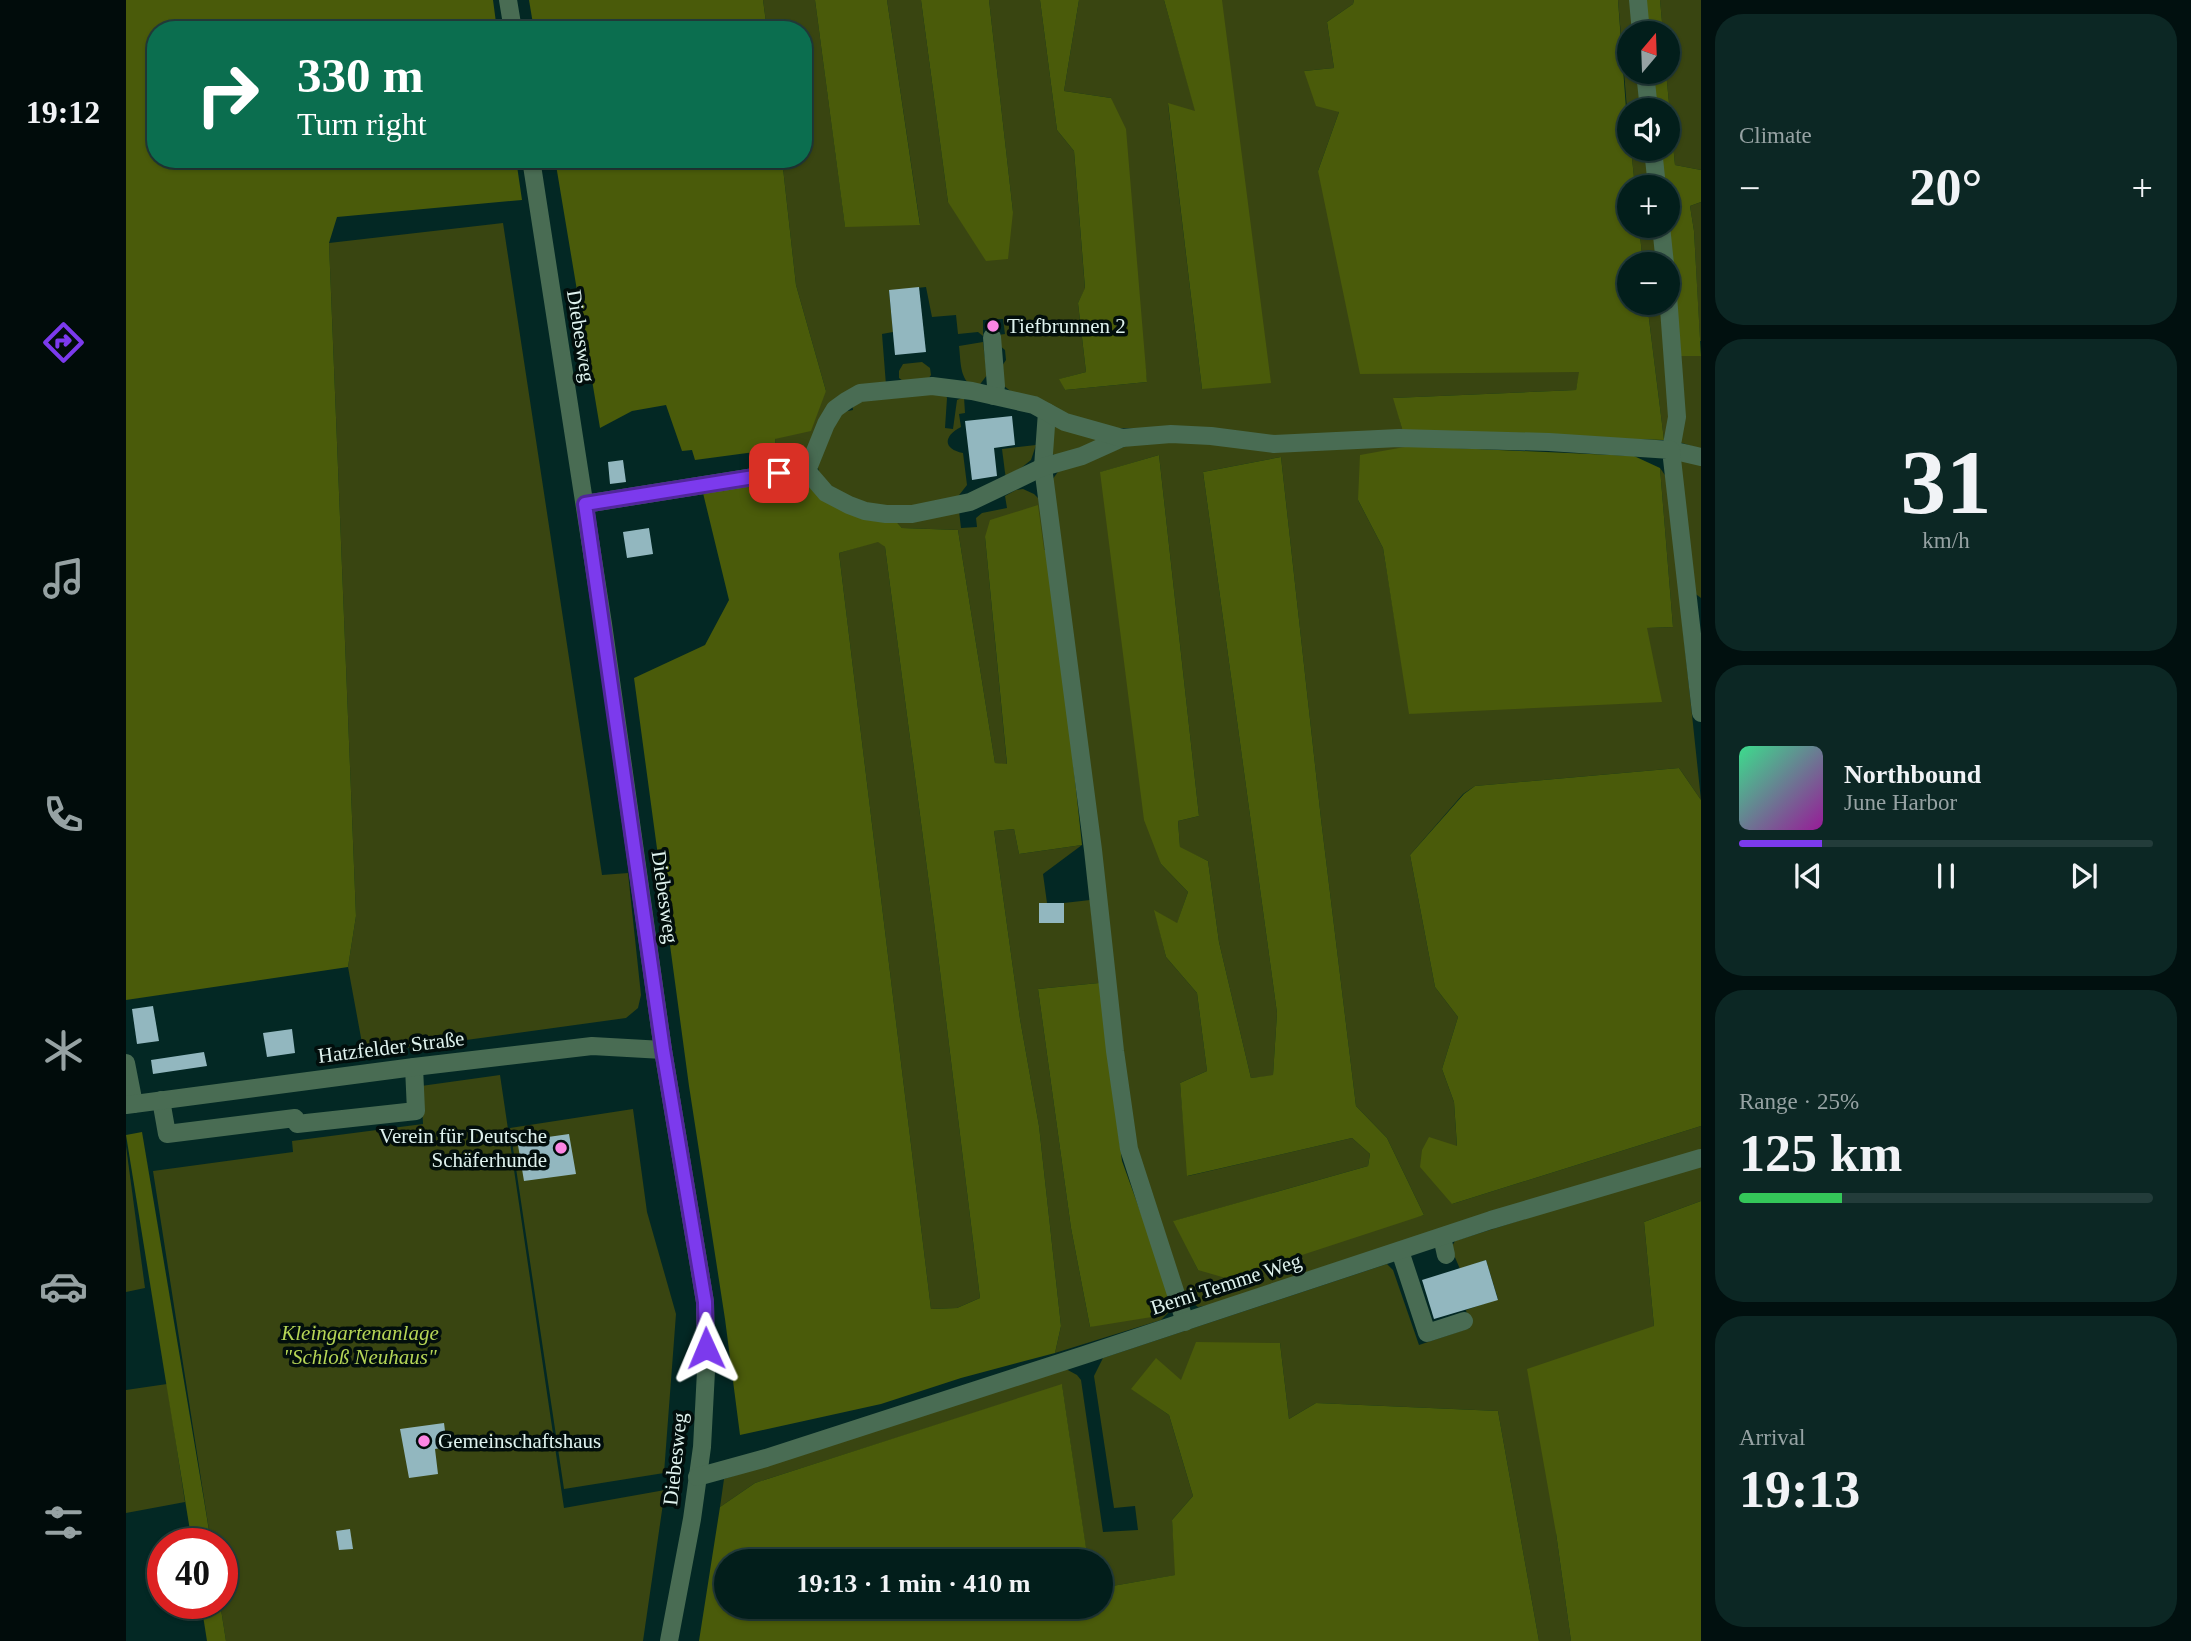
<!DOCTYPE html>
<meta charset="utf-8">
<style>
:root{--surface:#021e1b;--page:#0c2724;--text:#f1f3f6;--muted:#96a2a3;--line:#233c3a;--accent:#7c3aed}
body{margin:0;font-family:Georgia,serif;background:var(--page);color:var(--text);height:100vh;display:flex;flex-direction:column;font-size:26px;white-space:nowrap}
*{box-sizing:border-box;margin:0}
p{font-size:23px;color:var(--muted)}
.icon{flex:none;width:38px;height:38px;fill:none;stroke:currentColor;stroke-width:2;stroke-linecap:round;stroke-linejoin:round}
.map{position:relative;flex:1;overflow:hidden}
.sheet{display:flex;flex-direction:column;gap:14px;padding:14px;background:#01100f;width:490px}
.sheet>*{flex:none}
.top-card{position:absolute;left:21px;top:21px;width:665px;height:147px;border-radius:28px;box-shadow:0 2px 5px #0004,0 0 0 2px var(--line);background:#0b6e4f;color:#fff;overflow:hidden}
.needle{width:46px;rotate:19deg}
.controls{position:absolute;left:1491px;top:21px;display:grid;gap:14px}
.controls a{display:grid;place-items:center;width:63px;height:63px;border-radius:50%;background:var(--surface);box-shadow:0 2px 5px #0004,0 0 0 2px var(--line);font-size:35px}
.speed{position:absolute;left:21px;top:1528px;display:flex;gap:14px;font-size:35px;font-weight:700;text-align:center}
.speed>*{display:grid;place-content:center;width:91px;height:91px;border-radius:50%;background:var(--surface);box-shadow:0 2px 5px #0004,0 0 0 2px var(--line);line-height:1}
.speed .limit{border:10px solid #d22;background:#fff;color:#111}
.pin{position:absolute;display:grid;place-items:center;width:60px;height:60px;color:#fff;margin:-30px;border-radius:14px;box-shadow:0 4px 10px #0006}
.me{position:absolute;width:77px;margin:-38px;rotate:359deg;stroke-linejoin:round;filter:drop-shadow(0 0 5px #0008)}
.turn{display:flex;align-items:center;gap:24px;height:147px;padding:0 35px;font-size:32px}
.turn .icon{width:91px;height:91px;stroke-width:2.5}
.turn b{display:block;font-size:49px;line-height:60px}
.big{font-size:52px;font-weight:700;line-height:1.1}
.sheet .card{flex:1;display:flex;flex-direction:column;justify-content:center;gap:10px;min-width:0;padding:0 24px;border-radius:28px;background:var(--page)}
.sheet .dial{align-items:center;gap:0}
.dial b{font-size:91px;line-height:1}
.song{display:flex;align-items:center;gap:21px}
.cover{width:84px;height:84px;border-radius:10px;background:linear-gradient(135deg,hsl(150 70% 55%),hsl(300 70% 35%))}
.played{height:7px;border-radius:4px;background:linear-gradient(90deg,var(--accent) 20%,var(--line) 20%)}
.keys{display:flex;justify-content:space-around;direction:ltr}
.heat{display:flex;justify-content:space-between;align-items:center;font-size:38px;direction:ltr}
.charge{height:10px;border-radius:5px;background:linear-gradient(90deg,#34c759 25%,var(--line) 0)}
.trip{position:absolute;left:588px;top:1549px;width:399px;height:70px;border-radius:35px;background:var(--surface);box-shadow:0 2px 5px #0004,0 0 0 2px var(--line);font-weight:700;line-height:70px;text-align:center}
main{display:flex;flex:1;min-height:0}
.menu{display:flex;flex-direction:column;width:126px;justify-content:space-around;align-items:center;background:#010c0b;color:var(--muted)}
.menu .icon{width:49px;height:49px}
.menu .on{color:var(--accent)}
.menu b{font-size:32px;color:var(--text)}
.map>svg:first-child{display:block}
</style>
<main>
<nav class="menu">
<b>19:12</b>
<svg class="icon on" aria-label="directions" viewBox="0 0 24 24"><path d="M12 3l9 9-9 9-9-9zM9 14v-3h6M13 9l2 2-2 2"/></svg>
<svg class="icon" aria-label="music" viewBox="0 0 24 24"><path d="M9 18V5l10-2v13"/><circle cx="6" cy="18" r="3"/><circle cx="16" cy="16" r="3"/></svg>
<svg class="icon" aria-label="phone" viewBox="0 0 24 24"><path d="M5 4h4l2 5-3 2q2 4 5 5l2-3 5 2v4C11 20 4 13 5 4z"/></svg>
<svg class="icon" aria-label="climate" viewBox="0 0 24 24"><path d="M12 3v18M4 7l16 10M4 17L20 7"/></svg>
<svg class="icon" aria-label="car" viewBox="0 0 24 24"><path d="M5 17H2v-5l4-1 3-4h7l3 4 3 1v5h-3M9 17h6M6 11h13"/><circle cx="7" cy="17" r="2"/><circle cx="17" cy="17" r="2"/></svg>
<svg class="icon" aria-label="filters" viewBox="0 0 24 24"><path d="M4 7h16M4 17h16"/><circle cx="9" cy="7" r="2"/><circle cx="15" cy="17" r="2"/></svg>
</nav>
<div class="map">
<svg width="1575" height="1641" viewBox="0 0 1575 1641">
<rect width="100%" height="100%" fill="#032824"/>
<g fill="#394511" fill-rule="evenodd">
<path d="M637 0H689L719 226 794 224 761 0H795L822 202 887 212 863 0H914L931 130 948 151 959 289 952 303 960 372 934 379 939 390 1021 382 985 98 938 91 953 0H1038L1070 112 1042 104 1076 389 1096 0H1228L1227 4 1201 22 1208 68 1178 71 1213 112 1192 171 1454 372 1450 390 1268 398 1277 432 1156 438 1079 429 985 428 941 417 887 393 878 386 876 366 880 360 879 350 873 345 872 335 879 334 877 319 857 320V336L852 332 832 334 830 315 806 317 800 287 763 291 767 332 756 334 760 385 731 389 676 458 652 465 649 439 700 391 670 285 656 159H677V30H641Z"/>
<path d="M1492 0H1506L1509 33H1503V72H1513L1517 110H1503V133Z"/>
<path d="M1534 0H1575V170L1549 165 1540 72 1542 33H1537Z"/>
<path d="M1505 149H1521L1524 187H1509Z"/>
<path d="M1575 202V341H1574L1568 231 1564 206Z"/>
<path d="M377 223 476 875 502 873 515 995 512 1008 500 1018 238 1054 222 967 230 916 203 243Z"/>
<path d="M1513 226H1528L1532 264H1517Z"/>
<path d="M1521 303H1536L1545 416 1538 440Z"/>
<path d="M857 342 861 375 852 387C833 385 835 361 833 346Z"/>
<path d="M1555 356H1575V449L1553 442Z"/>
<path d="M796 362 804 368 805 375 800 382 781 384 773 378V371L777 364Z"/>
<path d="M819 393 821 398 819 428 827 429 831 400 838 397 839 413 833 414 835 427C817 436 817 449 837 453L841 485 830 499 807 506H748L723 498 694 478 691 462 707 420 717 412 727 410 726 402Z"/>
<path d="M937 425 980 439 938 456H929L926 453 927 427Z"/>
<path d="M1048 441 1284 446 1232 500 1257 548 1284 714 1521 628 1547 627 1534 468 1541 478 1575 800 1553 768 1349 786 1337 794 1284 855 1309 987 1332 1017 1316 1069 1328 1102 1331 1147 1326 1204 1575 1126V1150L1088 1304 1072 1307 1058 1296 1008 1142 926 480 934 469 1001 446ZM1033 455 1073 816 1052 821 1054 848 1082 861 1093 942 1125 1078 1147 1076 1151 1013 1077 472 1155 457 1195 819 1230 1106 1261 1138 1298 1215 1072 1270 1048 1221 1242 1166 1244 1154 1226 1138 1062 1176 1054 1083 1081 1071 1071 993 1040 957 1029 911 1051 924 1062 892 1035 864 975 472Z"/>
<path d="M910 445 905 460 880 480 876 449Z"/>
<path d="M1554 459 1575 463V598L1567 592Z"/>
<path d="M897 489 908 494 916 502 925 557 918 549 859 537 881 765 869 763 832 530 776 528 766 517 833 511 835 528 851 527 850 518 856 513 881 508 879 496 890 490Z"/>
<path d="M752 541 759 547 808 922 854 1298 831 1308 805 1309 713 553Z"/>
<path d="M888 829 893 854 956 845 917 874 921 903H913V922L938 923V903L964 900 973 983 912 989 945 1228 964 1327 1044 1294 1043 1312 1035 1320 929 1353 935 1326 913 1126 894 1019 868 831Z"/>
<path d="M374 1075 438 1508 539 1490 517 1641H100L94 1603H96V1544L85 1543 27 1171 167 1152 166 1141 297 1124 295 1086Z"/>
<path d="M507 1109 521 1212 550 1314 538 1473 438 1489 384 1128Z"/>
<path d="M0 1146 19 1288 0 1292Z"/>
<path d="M1575 1163V1201L1518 1222 1528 1326 1430 1533 1445 1641H1413L1372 1411 1190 1403 1163 1419 1154 1343 1055 1381 1006 1389 1043 1415 1067 1496 1046 1520 1050 1575 975 1588V1561H962L961 1556 936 1385 629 1483 594 1507 598 1479 938 1368 951 1375 955 1380 977 1532 1012 1530 1009 1506 988 1508 968 1376 977 1358 1261 1264 1267 1270 1293 1345 1344 1328 1340 1310 1372 1299 1360 1260 1334 1269 1325 1248 1329 1241Z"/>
<path d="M41 1384 59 1502 0 1513V1390Z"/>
</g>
<g fill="#4a5b0a" fill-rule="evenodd">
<path d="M0 0H367L371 30H30V159H390L396 200 211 217 203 243 230 916 222 967 0 1000Z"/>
<path d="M403 0H637L641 30H408Z"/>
<path d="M689 0H761L794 225 719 227Z"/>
<path d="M795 0H863L887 212 882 259 860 261 822 202Z"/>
<path d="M914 0H953L938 91 985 98 1000 129 1021 382 939 390 933 379 960 372 952 303 959 288 948 151 931 130Z"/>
<path d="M1038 0H1096L1145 383 1076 389 1042 103 1069 111Z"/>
<path d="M1228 0H1492L1503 149H1505L1509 187H1503V226H1513L1517 264H1503V303H1521L1538 440 1277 432 1267 398 1450 390 1453 372 1234 374 1192 171 1213 112 1190 106 1178 71 1208 68 1201 22 1227 4Z"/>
<path d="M1519 0H1534L1537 33H1523Z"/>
<path d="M1527 72H1540L1549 165 1575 170V202L1564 206 1568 231 1575 356H1555L1542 223V187H1538L1534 149H1542V110H1530Z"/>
<path d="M429 159H656L670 285 700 391 685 431 649 439 650 449 569 460 566 450 556 451 540 405 506 411 474 428Z"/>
<path d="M1284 446 1508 456 1534 468 1547 627 1521 628 1536 702 1283 714 1257 548 1232 500 1234 455Z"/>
<path d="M1033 455 1073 816 1052 821 1054 847 1082 861 1093 942 1125 1078 1147 1075 1151 1013 1077 472 1155 457 1195 819 1230 1106 1261 1138 1298 1215 1103 1279 1072 1270 1047 1221 1242 1166 1244 1154 1226 1138 1061 1176 1054 1083 1081 1071 1071 993 1040 957 1028 910 1051 923 1062 892 1035 864 1018 820 974 472Z"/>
<path d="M669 476 766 517 776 528 832 530 869 763 881 764 859 537 864 520 912 505 918 549 925 557 956 845 893 854 888 829 868 831 894 1019 913 1126 935 1326 929 1353 835 1378 755 1404 614 1435 599 1319 563 1086 508 678 579 645 603 600 577 493ZM752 542 759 547 808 922 854 1298 831 1308 805 1309 713 553Z"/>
<path d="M1553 768 1575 800V1126L1326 1204 1294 1167 1296 1150 1303 1137 1331 1146 1328 1102 1316 1069 1332 1017 1309 987 1284 855 1338 794 1349 786Z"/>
<path d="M973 983 996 1161 1044 1294 1032 1316 964 1327 945 1228 912 989Z"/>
<path d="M16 1132 78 1500 85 1543H66L0 1135Z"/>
<path d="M1575 1201V1641H1445L1430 1533 1401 1369 1528 1326 1518 1222Z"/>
<path d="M1070 1342 1154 1343 1163 1419 1190 1403 1372 1411 1413 1641H573L594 1507 629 1483 936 1384 962 1561H600V1606H975V1588L1049 1575 1046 1520 1067 1496 1043 1415 1005 1389 1030 1358 1055 1380Z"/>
<path d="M75 1603H94L100 1641H81Z"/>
</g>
<g fill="#92b7bf">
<path d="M793 287 800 352 769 355 763 290Z"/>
<path d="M886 416 889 445 868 448 871 476 846 480 839 421Z"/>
<path d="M497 460 500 482 484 484 482 462Z"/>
<path d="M523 528 527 554 501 558 497 532Z"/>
<rect x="913" y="903" width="25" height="20"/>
<path d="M27 1006 33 1041 11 1044 6 1009Z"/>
<path d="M166 1029 169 1053 141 1057 137 1033Z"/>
<path d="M78 1052 81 1066 27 1074 25 1060Z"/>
<path d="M406 1131 408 1139 443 1134 450 1174 398 1181 390 1133Z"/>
<path d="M1360 1260 1372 1300 1308 1319 1296 1280Z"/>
<path d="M318 1423 321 1447 309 1449 312 1474 283 1478 274 1429Z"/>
<path d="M224 1529 227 1549 213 1550 210 1531Z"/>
</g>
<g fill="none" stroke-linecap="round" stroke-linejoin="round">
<g stroke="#496c53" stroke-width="18">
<path d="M382 0 387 30"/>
<path d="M1512 0 1515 33"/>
<path d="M1519 72 1523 110"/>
<path d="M1527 149 1531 187"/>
<path d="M405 159 477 624 537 1050 579 1302 580 1371 576 1447 566 1519 543 1641"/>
<path d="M1535 226 1539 264"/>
<path d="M1542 295 1551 417 1545 450 1575 457"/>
<path d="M866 337 870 386 868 396"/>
<path d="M921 412 917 467 967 850 989 1051 1003 1149 1059 1322"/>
<path d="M681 471 700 493 723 505 739 511 760 514H786L844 502 917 467 956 456 996 438"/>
<path d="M459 504 653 473 681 471 700 424 709 409 720 401 734 393 806 386 846 391 908 405 939 422 996 438 1045 434 1085 436 1148 444 1273 438 1423 442 1545 450 1575 713"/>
<path d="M0 1063 8 1104"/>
<path d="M35 1100 41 1134 169 1118 171 1124 290 1111 288 1067"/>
<path d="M0 1105 288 1067 466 1046 537 1050"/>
<path d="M1316 1237 1320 1255"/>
<path d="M1274 1251 1301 1333 1338 1321"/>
<path d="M571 1477 640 1458 958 1355 1365 1220 1575 1158"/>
</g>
</g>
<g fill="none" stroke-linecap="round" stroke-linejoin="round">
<g stroke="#51269a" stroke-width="18">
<path id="route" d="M580 1348 579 1302 537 1050 459 504 653 473"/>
</g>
<use href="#route" stroke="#7c3aed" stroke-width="12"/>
</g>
<g fill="#fc86e4" stroke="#020e0c" stroke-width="2.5">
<circle cx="867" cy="326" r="7"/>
<circle cx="435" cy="1148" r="7"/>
<circle cx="298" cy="1441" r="7"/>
</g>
<g text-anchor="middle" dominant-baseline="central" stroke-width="7" stroke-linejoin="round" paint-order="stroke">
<g font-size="21" fill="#dff2ee" stroke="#020e0c" text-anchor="start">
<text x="881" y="326">Tiefbrunnen 2</text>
<text x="421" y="1136" text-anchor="end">Verein für Deutsche<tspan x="421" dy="24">Schäferhunde</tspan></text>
<text x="312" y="1441">Gemeinschaftshaus</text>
</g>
<g font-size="21" fill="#dff2ee" stroke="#020e0c">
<text transform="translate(455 336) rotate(81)">Diebesweg</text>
<text transform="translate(539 897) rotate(82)">Diebesweg</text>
<text transform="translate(265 1047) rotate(-7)">Hatzfelder Straße</text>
<text transform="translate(1100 1284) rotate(-18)">Berni Temme Weg</text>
<text transform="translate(549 1459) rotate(-84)">Diebesweg</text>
</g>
<g font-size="21" font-style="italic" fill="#b5d556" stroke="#020e0c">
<text x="234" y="1333">Kleingartenanlage<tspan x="234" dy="24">"Schloß Neuhaus"</tspan></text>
</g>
</g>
</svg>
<div class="controls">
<a><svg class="needle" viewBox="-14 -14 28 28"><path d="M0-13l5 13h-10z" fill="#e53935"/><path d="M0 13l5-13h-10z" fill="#96a2a3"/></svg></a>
<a><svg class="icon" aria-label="sound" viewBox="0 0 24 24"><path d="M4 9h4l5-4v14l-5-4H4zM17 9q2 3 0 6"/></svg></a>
<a>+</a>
<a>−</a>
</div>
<div class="speed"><div class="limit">40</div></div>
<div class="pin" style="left:653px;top:473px;background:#d93025"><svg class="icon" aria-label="arrive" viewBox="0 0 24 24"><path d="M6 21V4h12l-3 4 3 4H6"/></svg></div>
<svg class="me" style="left:580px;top:1348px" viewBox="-20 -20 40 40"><path d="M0-17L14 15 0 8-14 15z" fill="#7c3aed" stroke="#fff" stroke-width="4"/></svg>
<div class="trip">19:13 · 1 min · 410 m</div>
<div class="top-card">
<div class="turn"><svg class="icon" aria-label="right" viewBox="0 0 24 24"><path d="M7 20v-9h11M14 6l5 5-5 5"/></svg><div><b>330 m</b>Turn right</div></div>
</div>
</div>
<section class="sheet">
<div class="card"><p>Climate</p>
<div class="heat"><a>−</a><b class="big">20°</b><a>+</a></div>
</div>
<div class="card dial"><b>31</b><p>km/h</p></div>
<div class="card">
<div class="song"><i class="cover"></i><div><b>Northbound</b><p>June Harbor</p></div></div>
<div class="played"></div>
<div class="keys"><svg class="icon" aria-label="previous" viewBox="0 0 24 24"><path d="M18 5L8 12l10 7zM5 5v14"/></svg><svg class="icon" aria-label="pause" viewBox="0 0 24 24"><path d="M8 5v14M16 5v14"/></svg><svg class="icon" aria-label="next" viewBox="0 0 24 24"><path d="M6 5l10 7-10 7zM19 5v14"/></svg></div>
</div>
<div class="card"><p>Range · 25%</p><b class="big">125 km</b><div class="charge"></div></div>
<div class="card"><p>Arrival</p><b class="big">19:13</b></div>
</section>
</main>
